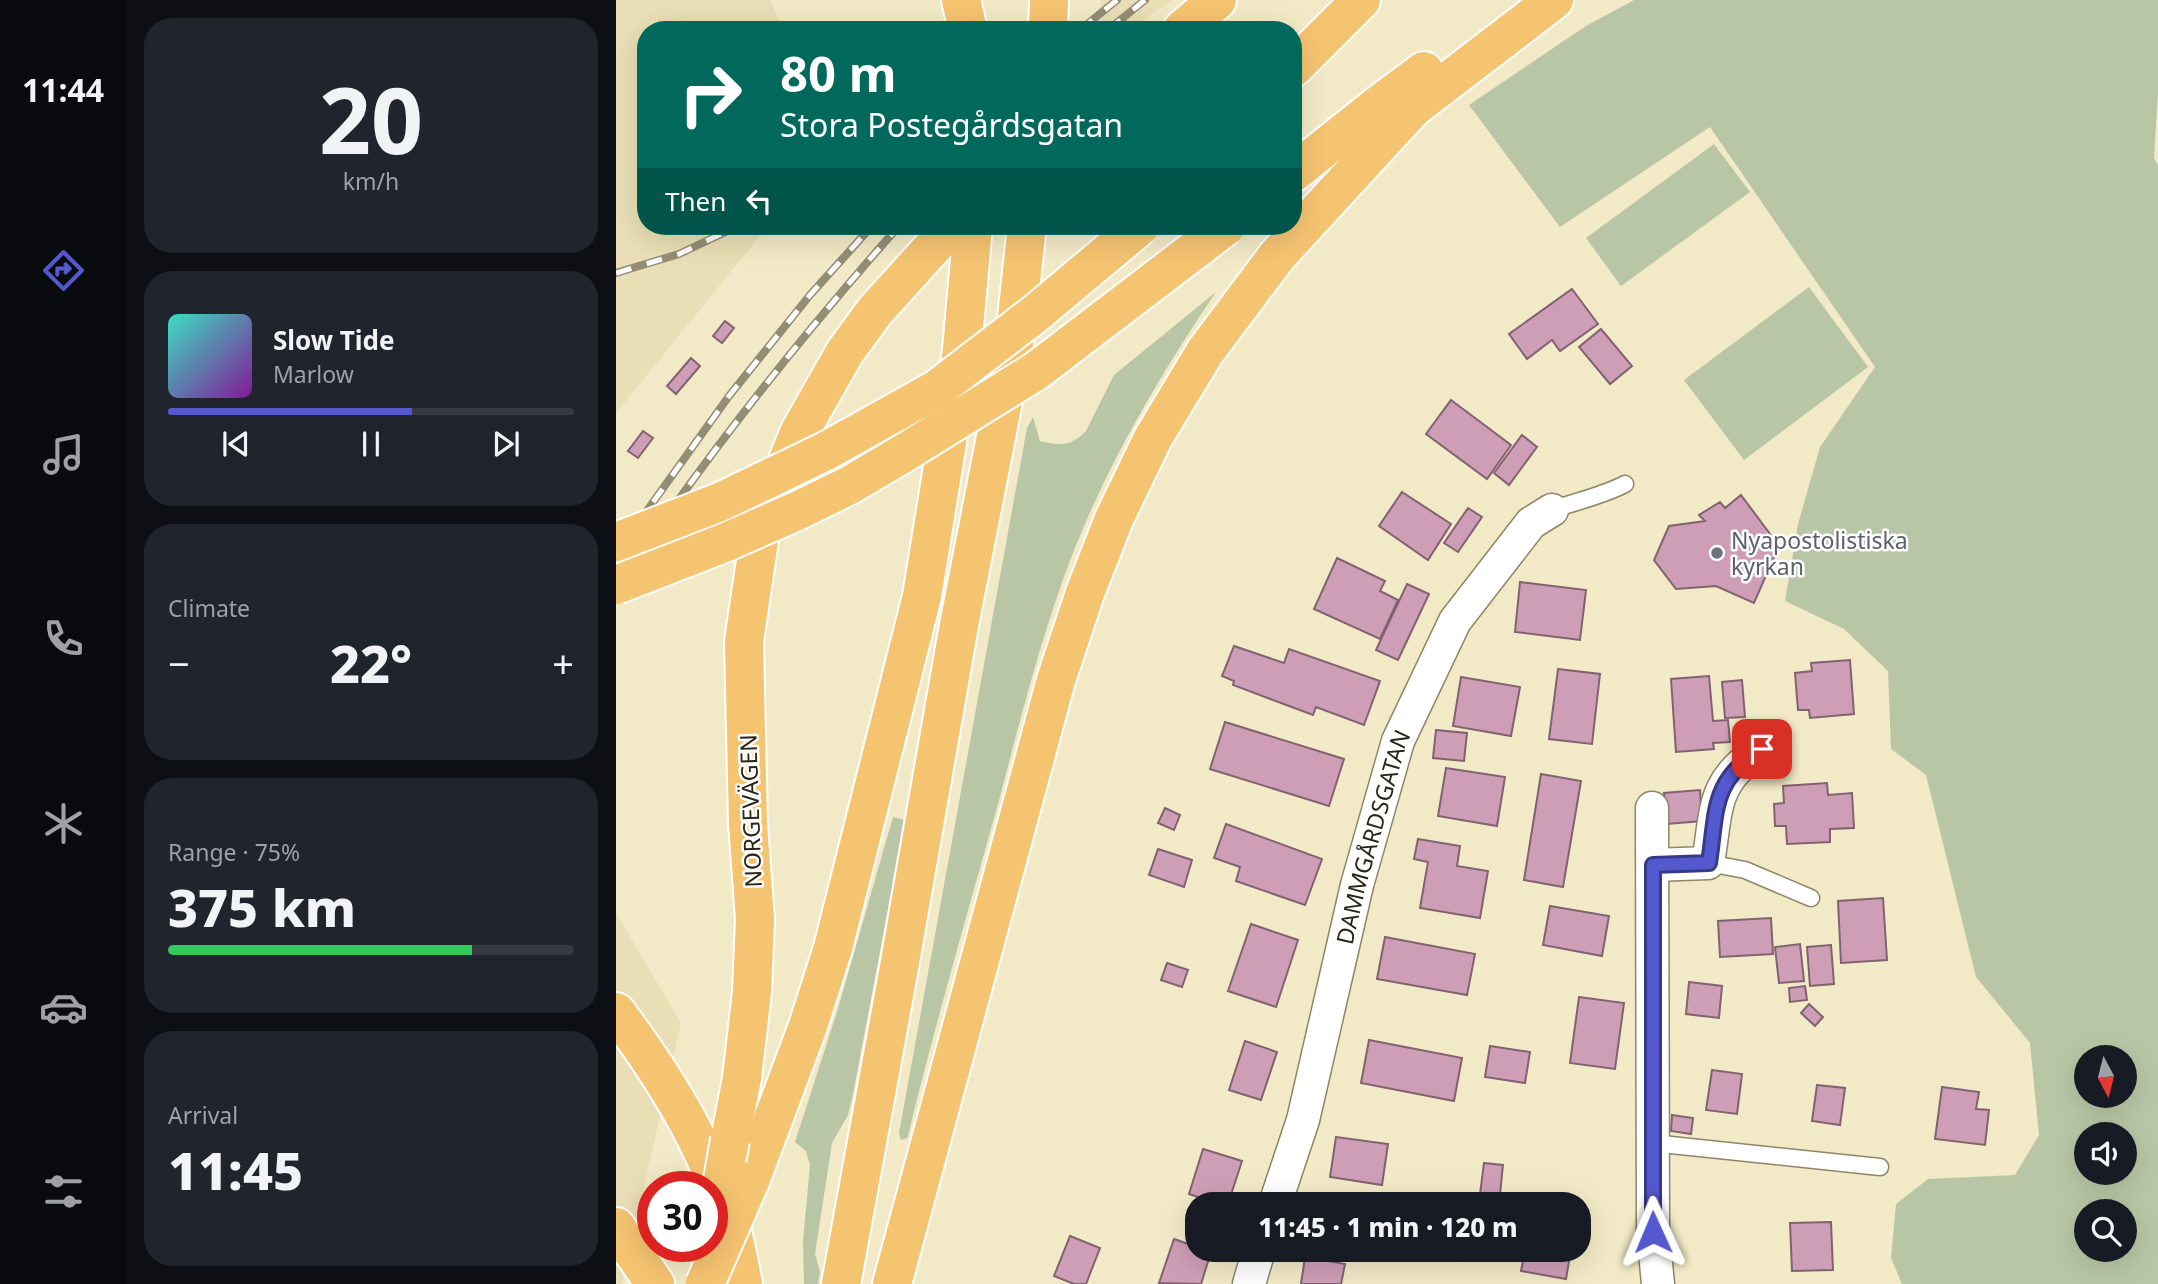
<!DOCTYPE html>
<meta charset="utf-8">
<style>
:root{--surface:#171b24;--page:#20242c;--text:#f1f3f6;--muted:#9ea1a6;--line:#363941;--accent:#5459d0}
body{margin:0;font-family:"Noto Sans",sans-serif;background:var(--page);color:var(--text);height:100vh;display:flex;flex-direction:column;font-size:26px;white-space:nowrap}
*{box-sizing:border-box;margin:0}
p{font-size:23px;color:var(--muted)}
.icon{flex:none;width:38px;height:38px;fill:none;stroke:currentColor;stroke-width:2;stroke-linecap:round;stroke-linejoin:round}
.map{position:relative;flex:1;overflow:hidden}
.drawer{display:flex;flex-direction:column;gap:18px;padding:18px;background:#0d0f14;width:490px}
.drawer>*{flex:none}
.guide{position:absolute;left:21px;top:21px;width:665px;height:214px;border-radius:28px;box-shadow:0 7px 28px #0002;background:#00695c;color:#fff;overflow:hidden}
.needle{width:46px;rotate:173deg}
.tools{position:absolute;left:1458px;top:1045px;display:grid;gap:14px}
.tools a{display:grid;place-items:center;width:63px;height:63px;border-radius:50%;background:var(--surface);box-shadow:0 7px 28px #0002;font-size:35px}
.speed{position:absolute;left:21px;top:1171px;display:flex;gap:14px;font-size:35px;font-weight:700;text-align:center}
.speed>*{display:grid;place-content:center;width:91px;height:91px;border-radius:50%;background:var(--surface);box-shadow:0 7px 28px #0002;line-height:1}
.speed .limit{border:10px solid #d22;background:#fff;color:#111}
.pin{position:absolute;display:grid;place-items:center;width:60px;height:60px;color:#fff;margin:-30px;border-radius:14px;box-shadow:0 4px 10px #0006}
.me{position:absolute;width:77px;margin:-38px;rotate:359deg;stroke-linejoin:round;filter:drop-shadow(0 0 5px #0008)}
.turn{display:flex;align-items:center;gap:24px;height:147px;padding:0 28px;font-size:32px}
.turn .icon{width:91px;height:91px;stroke-width:2.5}
.turn b{display:block;font-size:49px;line-height:60px}
.then{display:flex;align-items:center;height:66px;padding:0 28px;background:#0003;gap:14px;font-size:26px}
.big{font-size:52px;font-weight:800;line-height:1.1}
.drawer .widget{flex:1;display:flex;flex-direction:column;justify-content:center;gap:10px;min-width:0;padding:0 24px;border-radius:28px;background:var(--page)}
.drawer .dial{align-items:center;gap:0}
.dial b{font-size:91px;line-height:1}
.song{display:flex;align-items:center;gap:21px}
.cover{width:84px;height:84px;border-radius:10px;background:linear-gradient(135deg,hsl(170 70% 55%),hsl(290 70% 35%))}
.played{height:7px;border-radius:4px;background:linear-gradient(90deg,var(--accent) 60%,var(--line) 60%)}
.keys{display:flex;justify-content:space-around;direction:ltr}
.heat{display:flex;justify-content:space-between;align-items:center;font-size:38px;direction:ltr}
.charge{height:10px;border-radius:5px;background:linear-gradient(90deg,#34c759 75%,var(--line) 0)}
.trip{position:absolute;left:569px;top:1192px;width:406px;height:70px;border-radius:28px;background:var(--surface);box-shadow:0 7px 28px #0002;font-weight:800;line-height:70px;text-align:center}
main{display:flex;flex:1;min-height:0}
.tab-bar{display:flex;flex-direction:column;width:126px;justify-content:space-around;align-items:center;background:#090b0e;color:var(--muted)}
.tab-bar .icon{width:49px;height:49px}
.tab-bar .active{color:var(--accent)}
.tab-bar b{font-size:32px;color:var(--text)}
.map>svg:first-child{display:block}
</style>
<main>
<nav class="tab-bar">
<b>11:44</b>
<svg class="icon active" aria-label="directions" viewBox="0 0 24 24"><path d="M12 3l9 9-9 9-9-9zM9 14v-3h6M13 9l2 2-2 2"/></svg>
<svg class="icon" aria-label="music" viewBox="0 0 24 24"><path d="M9 18V5l10-2v13"/><circle cx="6" cy="18" r="3"/><circle cx="16" cy="16" r="3"/></svg>
<svg class="icon" aria-label="phone" viewBox="0 0 24 24"><path d="M5 4h4l2 5-3 2q2 4 5 5l2-3 5 2v4C11 20 4 13 5 4z"/></svg>
<svg class="icon" aria-label="climate" viewBox="0 0 24 24"><path d="M12 3v18M4 7l16 10M4 17L20 7"/></svg>
<svg class="icon" aria-label="car" viewBox="0 0 24 24"><path d="M5 17H2v-5l4-1 3-4h7l3 4 3 1v5h-3M9 17h6M6 11h13"/><circle cx="7" cy="17" r="2"/><circle cx="17" cy="17" r="2"/></svg>
<svg class="icon" aria-label="filters" viewBox="0 0 24 24"><path d="M4 7h16M4 17h16"/><circle cx="9" cy="7" r="2"/><circle cx="15" cy="17" r="2"/></svg>
</nav>
<section class="drawer">
<div class="widget dial"><b>20</b><p>km/h</p></div>
<div class="widget">
<div class="song"><i class="cover"></i><div><b>Slow Tide</b><p>Marlow</p></div></div>
<div class="played"></div>
<div class="keys"><svg class="icon" aria-label="previous" viewBox="0 0 24 24"><path d="M18 5L8 12l10 7zM5 5v14"/></svg><svg class="icon" aria-label="pause" viewBox="0 0 24 24"><path d="M8 5v14M16 5v14"/></svg><svg class="icon" aria-label="next" viewBox="0 0 24 24"><path d="M6 5l10 7-10 7zM19 5v14"/></svg></div>
</div>
<div class="widget"><p>Climate</p>
<div class="heat"><a>−</a><b class="big">22°</b><a>+</a></div>
</div>
<div class="widget"><p>Range · 75%</p><b class="big">375 km</b><div class="charge"></div></div>
<div class="widget"><p>Arrival</p><b class="big">11:45</b></div>
</section>
<div class="map">
<svg width="1542" height="1284" viewBox="0 0 1542 1284">
<rect width="100%" height="100%" fill="#f2e9c6"/>
<g fill="#e9deb5">
<path d="M0 0H154L167 30H30V226H152L0 413Z"/>
<path d="M485 0H556L513 30H484Z"/>
<path d="M0 913 65 1023 6 1284H0Z"/>
</g>
<g fill="#b9c6a5" fill-rule="evenodd">
<path d="M1018 0H1542V92L1538 158 1542 165V1284H1286L1275 1258 1280 1204 1312 1179 1399 1175 1423 1135 1414 1043 1360 977 1310 775 1275 749 1272 671 1228 629 1169 601 1182 524 1204 447 1259 367 1094 127 944 227 853 105 970 26ZM1470 1057H1508V1096H1470ZM1470 1134H1508V1172H1470ZM1470 1211H1508V1250H1470Z"/>
<path d="M1098 144 1134 192 1005 286 970 238Z"/>
<path d="M1193 287 1252 367 1128 460 1068 380Z"/>
<path d="M600 292C550 366 503 444 468 526 431 612 406 713 382 804 351 915 319 1024 292 1136L291 1138 285 1140 283 1133 411 428 417 417 424 441C444 446 454 447 470 431L498 375Z"/>
<path d="M277 817 289 820 236 1099 232 1115 216 1143 199 1254 204 1272 202 1284H188L187 1241 194 1165 190 1151 179 1142 221 1012Z"/>
</g>
<g fill="#ce9eb6" stroke="#816271" stroke-width="2">
<path d="M956 289 982 324 944 351 936 340 911 359 893 334Z"/>
<path d="M109 321 118 328 106 343 97 336Z"/>
<path d="M985 329 1016 366 994 384 963 347Z"/>
<path d="M75 358 84 366 60 394 51 386Z"/>
<path d="M835 400 895 445 871 479 810 434Z"/>
<path d="M27 431 37 438 22 458 12 451Z"/>
<path d="M906 435 921 447 893 485 878 473Z"/>
<path d="M786 492 835 524 812 560 763 526Z"/>
<path d="M1125 495 1163 546 1138 603 1100 586 1060 589 1038 560 1053 526 1089 521 1083 515 1104 502 1109 508Z"/>
<path d="M852 508 866 517 842 552 828 543Z"/>
<path d="M721 558 769 581 764 591 782 600 764 639 698 609Z"/>
<path d="M904 582 970 590 964 640 899 632Z"/>
<path d="M791 584 813 594 782 660 760 650Z"/>
<path d="M618 646 668 663 673 649 764 681 748 725 700 707 697 715 617 685 618 681 606 676Z"/>
<path d="M1234 660 1238 714 1194 718 1193 710H1182L1179 673 1196 671 1195 663Z"/>
<path d="M942 669 984 674 976 744 933 739Z"/>
<path d="M1093 676 1097 721 1112 720 1114 742 1097 743 1098 749 1060 752 1055 679Z"/>
<path d="M845 677 904 687 895 736 837 726Z"/>
<path d="M1126 680 1129 717 1109 718 1106 682Z"/>
<path d="M609 722 728 759 713 806 594 769Z"/>
<path d="M820 730 851 733 848 761 817 758Z"/>
<path d="M830 768 889 777 881 826 822 816Z"/>
<path d="M925 774 965 781 947 887 908 880Z"/>
<path d="M1211 783 1212 795 1236 793 1238 828 1214 829V842L1171 844 1170 826H1159L1158 804 1168 803 1167 786Z"/>
<path d="M1084 790 1086 821 1051 824 1048 793Z"/>
<path d="M549 808 564 815 558 830 542 823Z"/>
<path d="M610 824 706 859 689 905 620 881 624 867 598 858Z"/>
<path d="M802 839 844 846 841 866 872 871 864 918 804 908 812 862 798 859Z"/>
<path d="M542 849 576 860 568 887 533 875Z"/>
<path d="M1267 898 1271 960 1225 963 1222 901Z"/>
<path d="M934 906 993 916 986 956 927 945Z"/>
<path d="M1155 918 1157 954 1104 957 1102 921Z"/>
<path d="M635 924 682 940 660 1007 612 991Z"/>
<path d="M769 937 859 954 851 995 761 979Z"/>
<path d="M1184 944 1188 981 1163 983 1159 947Z"/>
<path d="M1215 945 1218 984 1194 986 1191 947Z"/>
<path d="M551 963 572 970 566 987 545 980Z"/>
<path d="M1073 982 1106 986 1103 1018 1070 1014Z"/>
<path d="M1189 986 1191 1000 1174 1002 1173 988Z"/>
<path d="M963 997 1008 1003 999 1069 954 1063Z"/>
<path d="M1193 1004 1207 1017 1199 1026 1185 1013Z"/>
<path d="M753 1040 846 1058 838 1101 745 1083Z"/>
<path d="M629 1041 661 1052 645 1100 613 1090Z"/>
<path d="M874 1046 914 1052 909 1083 869 1077Z"/>
<path d="M1096 1070 1126 1074 1121 1114 1090 1110Z"/>
<path d="M1201 1085 1229 1088 1224 1125 1196 1121Z"/>
<path d="M1326 1087 1363 1092 1360 1109 1373 1110 1369 1145 1319 1139Z"/>
<path d="M1056 1115 1077 1118 1075 1134 1055 1131Z"/>
<path d="M720 1137 772 1144 766 1185 714 1177Z"/>
<path d="M587 1149 626 1161 612 1204H603L573 1194Z"/>
<path d="M868 1163 887 1165 883 1204 863 1202Z"/>
<path d="M1215 1222 1217 1270 1176 1271 1174 1223Z"/>
<path d="M454 1236 484 1248 470 1284H458L438 1276Z"/>
<path d="M558 1239 581 1247V1250L595 1252 585 1284 543 1283Z"/>
<path d="M801 1250H849L847 1261 801 1253Z"/>
<path d="M909 1250H955L950 1279 905 1271Z"/>
<path d="M689 1257 729 1264 725 1284H685Z"/>
</g>
<g fill="none" stroke-linecap="round" stroke-linejoin="round">
<g stroke="#8e8666" stroke-width="19">
<g id="lane">
<path d="M936 510C961 501 986 496 1009 484"/>
<path d="M1092 863 1129 870 1195 898"/>
<path d="M1036 1143 1264 1167"/>
</g>
</g>
<g stroke="#8e8666" stroke-width="35">
<g id="street">
<path d="M1036 808 1037 1232 1042 1284"/>
<path d="M1037 865 1092 863C1101 810 1095 781 1146 749"/>
<path id="s1" d="M659 1204 687 1120 741 885 782 741 839 621 915 523 936 510"/>
<path d="M633 1284 643 1250"/>
</g>
</g>
<g stroke="#fff" stroke-width="42">
<g id="highway">
<path d="M345 0 352 30"/>
<path d="M432 30 433 0"/>
<path d="M566 30 601 0"/>
<path d="M677 68 745 0"/>
<path d="M677 173 761 106 808 71"/>
<path d="M0 1012C45 1072 87 1138 110 1210 118 1234 122 1260 127 1284"/>
<path d="M114 1140 126 1078 136 992 139 919 132 824 128 641 145 527 183 433 229 352 259 311 336 226"/>
<path d="M134 1181 192 1026 217 948 306 596 346 350 357 226"/>
<path d="M0 1227 39 1284"/>
<path d="M225 1284 284 962 343 625 398 345 411 226"/>
<path d="M276 1284 440 680 469 593 498 519 537 438 589 352 661 256 797 108 938 0"/>
</g>
</g>
<use href="#lane" stroke="#fff" stroke-width="16"/>
<use href="#street" stroke="#fff" stroke-width="32"/>
<use href="#highway" stroke="#f5c471" stroke-width="38"/>
<g stroke="#938d74" stroke-width="8">
<g id="rail">
<path d="M464 30 501 0"/>
<path d="M492 30 529 0"/>
<path d="M0 273 63 254 122 226"/>
<path d="M0 554 113 396 194 295 256 226"/>
<path d="M0 590C85 462 181 341 283 226"/>
</g>
</g>
<use href="#rail" stroke="#fff" stroke-width="5" stroke-dasharray="16" stroke-linecap="butt"/>
<g stroke="#fff" stroke-width="42" stroke-linecap="butt">
<g id="highway-bridge">
<path d="M0 542 104 502 210 451 321 389 419 314 524 226"/>
<path d="M0 585 108 543 181 511 234 485 288 453 420 371 610 226"/>
<path d="M99 1224 114 1140"/>
<path d="M89 1284 134 1181"/>
</g>
</g>
<use href="#highway-bridge" stroke="#f5c471" stroke-width="38"/>
</g>
<g fill="none" stroke-linecap="round" stroke-linejoin="round">
<g stroke="#373a87" stroke-width="18">
<path id="route" d="M1037 1232V865L1093 863C1101 810 1095 780 1146 749"/>
</g>
<use href="#route" stroke="#5459d0" stroke-width="12"/>
</g>
<circle fill="#6b7280" stroke="#fff" stroke-width="2.5" cx="1101" cy="553" r="7"/>
<g text-anchor="middle" dominant-baseline="central" stroke-width="5" stroke-linejoin="round" paint-order="stroke">
<g font-size="23" fill="#5b616d" stroke="#fff" text-anchor="start">
<text x="1115" y="540">Nyapostolistiska<tspan x="1115" dy="26">kyrkan</tspan></text>
</g>
<g font-size="23" fill="#292619" stroke="#fff">
<text transform="translate(134 811) rotate(-92)">NORGEVÄGEN</text>
<text stroke="none"><textPath href="#s1" startOffset="380">DAMMGÅRDSGATAN</textPath></text>
</g>
</g>
</svg>
<div class="tools">
<a><svg class="needle" viewBox="-14 -14 28 28"><path d="M0-13l5 13h-10z" fill="#e53935"/><path d="M0 13l5-13h-10z" fill="#9ea1a6"/></svg></a>
<a><svg class="icon" aria-label="sound" viewBox="0 0 24 24"><path d="M4 9h4l5-4v14l-5-4H4zM17 9q2 3 0 6"/></svg></a>
<a><svg class="icon" aria-label="search" viewBox="0 0 24 24"><circle cx="10" cy="10" r="6"/><path d="M15 15l6 6"/></svg></a>
</div>
<div class="speed"><div class="limit">30</div></div>
<div class="pin" style="left:1146px;top:749px;background:#d93025"><svg class="icon" aria-label="arrive" viewBox="0 0 24 24"><path d="M6 21V4h12l-3 4 3 4H6"/></svg></div>
<svg class="me" style="left:1037px;top:1232px" viewBox="-20 -20 40 40"><path d="M0-17L14 15 0 8-14 15z" fill="#5459d0" stroke="#fff" stroke-width="4"/></svg>
<div class="trip">11:45 · 1 min · 120 m</div>
<div class="guide">
<div class="turn"><svg class="icon" aria-label="right" viewBox="0 0 24 24"><path d="M7 20v-9h11M14 6l5 5-5 5"/></svg><div><b>80 m</b>Stora Postegårdsgatan</div></div>
<div class="then">Then<svg class="icon" aria-label="left" viewBox="0 0 24 24"><path d="M17 20v-9H6M10 6l-5 5 5 5"/></svg></div>
</div>
</div>
</main>
